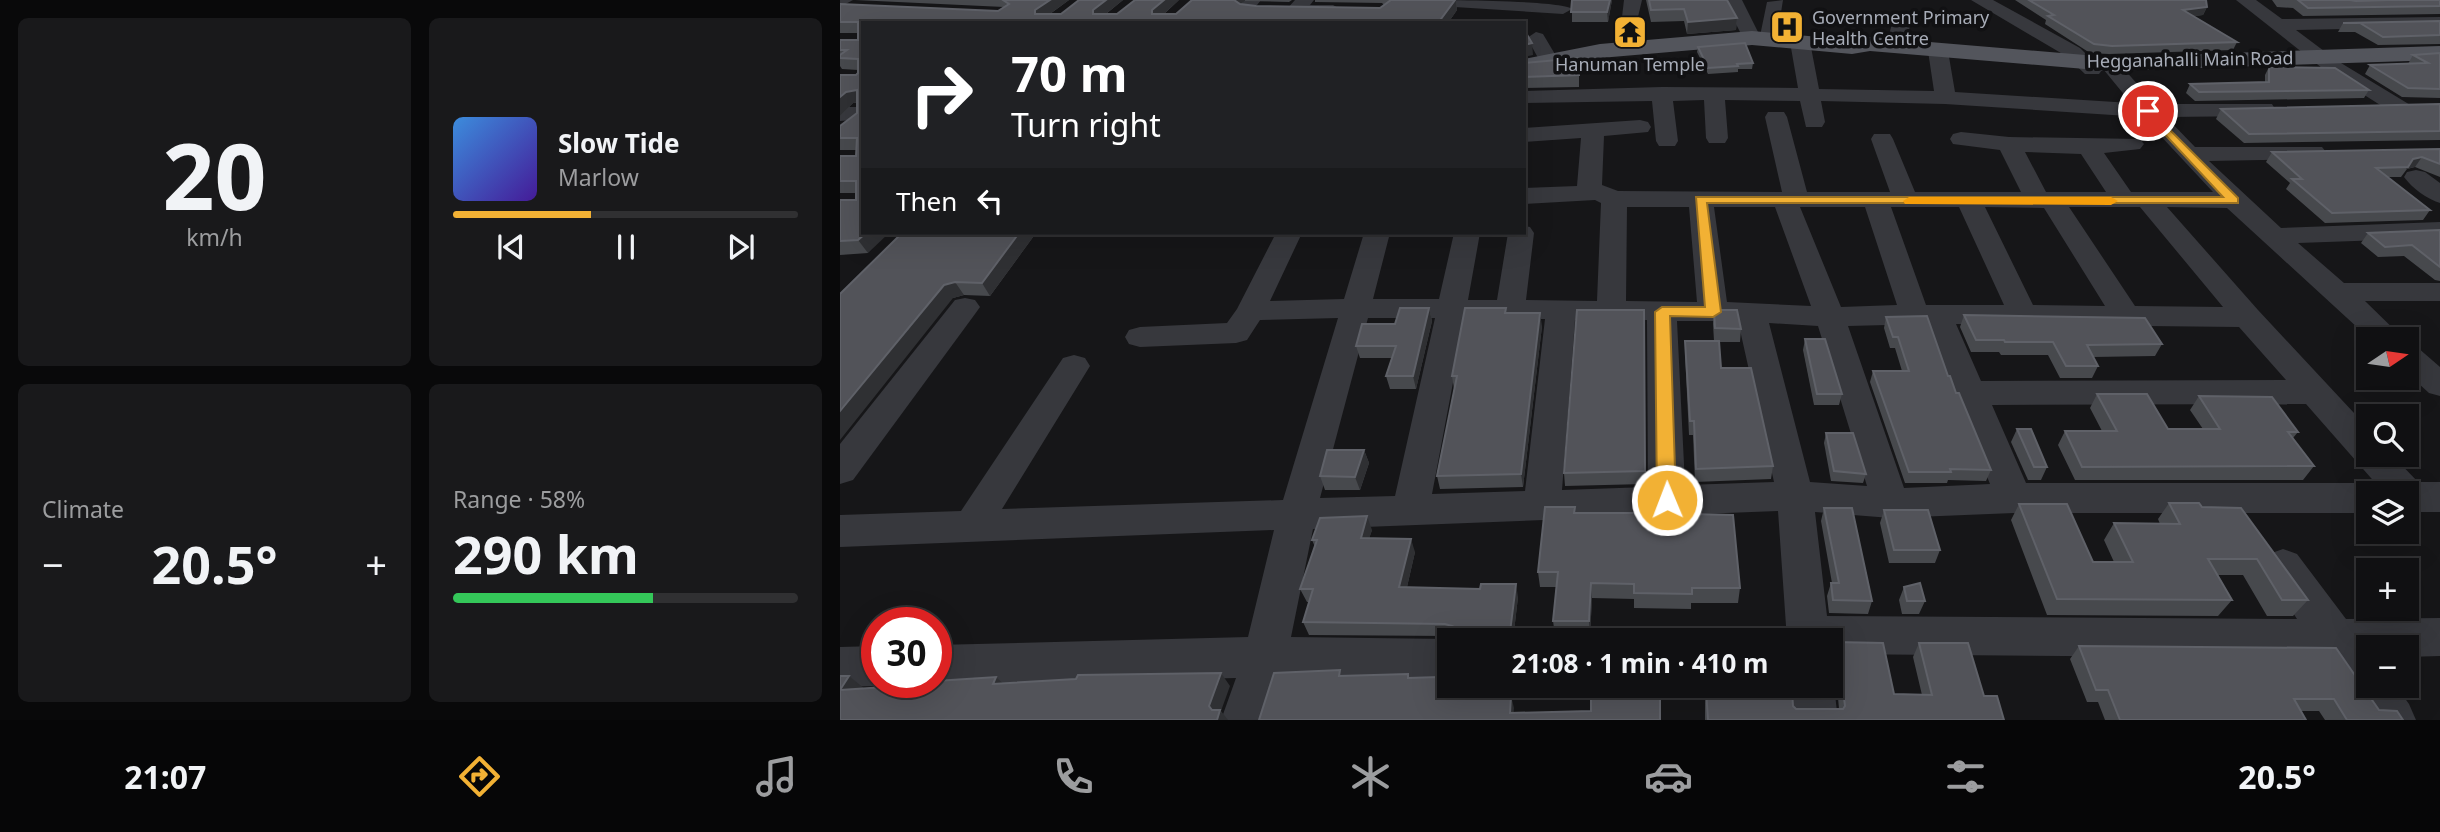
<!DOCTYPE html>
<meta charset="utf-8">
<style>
:root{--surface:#101012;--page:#19191b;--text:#f1f3f6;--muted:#9c9d9f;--line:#303032;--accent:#f2b134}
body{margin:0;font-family:"Noto Sans",sans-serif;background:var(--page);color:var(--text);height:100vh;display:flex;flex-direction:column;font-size:26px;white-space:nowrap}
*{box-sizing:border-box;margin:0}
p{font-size:23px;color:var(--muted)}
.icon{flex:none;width:38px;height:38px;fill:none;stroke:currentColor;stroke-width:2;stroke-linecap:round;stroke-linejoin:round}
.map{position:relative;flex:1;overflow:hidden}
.side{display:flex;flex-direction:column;gap:18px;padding:18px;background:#09090a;width:840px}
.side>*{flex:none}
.guide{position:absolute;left:21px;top:21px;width:665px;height:214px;border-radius:0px;box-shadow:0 7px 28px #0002,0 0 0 2px var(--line);background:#202124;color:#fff;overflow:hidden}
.needle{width:46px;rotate:77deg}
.tools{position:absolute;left:1516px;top:327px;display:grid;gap:14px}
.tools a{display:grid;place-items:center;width:63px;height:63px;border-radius:0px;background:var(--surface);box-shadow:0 7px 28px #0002,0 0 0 2px var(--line);font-size:35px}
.speed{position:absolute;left:21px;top:607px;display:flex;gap:14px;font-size:35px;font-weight:700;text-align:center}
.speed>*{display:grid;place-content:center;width:91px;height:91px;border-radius:50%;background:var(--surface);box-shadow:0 7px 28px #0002,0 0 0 2px var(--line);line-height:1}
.speed .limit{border:10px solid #d22;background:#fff;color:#111}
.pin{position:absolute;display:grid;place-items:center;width:60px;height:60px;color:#fff;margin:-30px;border:4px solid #fff;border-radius:50%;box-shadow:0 2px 7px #0007}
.me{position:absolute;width:77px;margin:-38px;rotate:359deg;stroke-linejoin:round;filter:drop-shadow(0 0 5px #0008)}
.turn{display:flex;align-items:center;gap:24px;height:147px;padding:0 35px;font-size:32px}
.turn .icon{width:91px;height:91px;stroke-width:2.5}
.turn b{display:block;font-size:49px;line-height:60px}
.then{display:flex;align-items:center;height:66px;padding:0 35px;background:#0003;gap:14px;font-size:26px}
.big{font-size:52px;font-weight:700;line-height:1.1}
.side .tile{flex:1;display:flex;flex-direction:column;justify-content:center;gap:10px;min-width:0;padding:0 24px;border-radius:10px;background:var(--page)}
.side .dial{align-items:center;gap:0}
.dial b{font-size:91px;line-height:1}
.song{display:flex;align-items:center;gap:21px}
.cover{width:84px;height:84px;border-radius:10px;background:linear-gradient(135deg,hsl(210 70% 55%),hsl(260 70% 35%))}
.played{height:7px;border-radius:4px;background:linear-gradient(90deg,var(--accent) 40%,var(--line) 40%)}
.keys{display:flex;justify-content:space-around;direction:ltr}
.heat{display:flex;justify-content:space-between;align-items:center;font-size:38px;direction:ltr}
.charge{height:10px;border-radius:5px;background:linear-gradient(90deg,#34c759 58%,var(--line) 0)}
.side .tiles{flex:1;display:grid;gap:18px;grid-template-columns:repeat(2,1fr)}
.trip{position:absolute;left:597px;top:628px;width:406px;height:70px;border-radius:0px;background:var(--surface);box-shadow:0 7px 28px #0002,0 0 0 2px var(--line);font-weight:700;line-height:70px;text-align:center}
.tab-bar{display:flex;height:112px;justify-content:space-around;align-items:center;background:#060607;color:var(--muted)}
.tab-bar .icon{width:49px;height:49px}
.tab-bar .on{color:var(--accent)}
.tab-bar b{font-size:32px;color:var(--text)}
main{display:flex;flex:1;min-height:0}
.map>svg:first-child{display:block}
</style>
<main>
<section class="side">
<div class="tiles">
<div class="tile dial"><b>20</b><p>km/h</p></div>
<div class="tile">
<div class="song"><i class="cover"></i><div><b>Slow Tide</b><p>Marlow</p></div></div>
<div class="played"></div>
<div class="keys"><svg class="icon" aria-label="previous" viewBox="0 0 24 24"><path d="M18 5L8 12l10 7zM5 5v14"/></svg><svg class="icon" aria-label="pause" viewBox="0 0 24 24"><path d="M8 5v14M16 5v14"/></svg><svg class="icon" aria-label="next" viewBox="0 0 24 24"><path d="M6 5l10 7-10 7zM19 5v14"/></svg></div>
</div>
<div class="tile"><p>Climate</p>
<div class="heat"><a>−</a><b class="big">20.5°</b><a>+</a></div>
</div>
<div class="tile"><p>Range · 58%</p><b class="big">290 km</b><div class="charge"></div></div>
</div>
</section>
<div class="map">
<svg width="1600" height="720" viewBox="0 0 1600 720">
<rect width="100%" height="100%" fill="#161618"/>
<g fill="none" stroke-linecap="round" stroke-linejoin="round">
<g fill="#37383d" fill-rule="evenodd">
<path d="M0 0H13L0 7Z"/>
<path d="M403 0H421L403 23H384Z"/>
<path d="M455 0H474L470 5H493L502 10 493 15 449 14 446 10Z"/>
<path d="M574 0C598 0 721 0 732 9L723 14 583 5Z"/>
<path d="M784 0H802L797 21 791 22 782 17Z"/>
<path d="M884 0H902L920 36 927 2 943 0 936 44 929 46 920 40 912 44 905 42Z"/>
<path d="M1131 0H1153L1240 48 1262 70 1259 74H1245L1226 56Z"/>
<path d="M1396 0H1416L1442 19 1600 17V27L1456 30 1496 60 1600 123V140L1592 138 1482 68Z"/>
<path d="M1492 0H1546L1548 3C1539 12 1501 9 1492 0Z"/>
<path d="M1062 15 1071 20 1066 46 1056 52 1049 50 1046 46 1053 20Z"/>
<path d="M696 32 703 34 719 61 716 65H702L687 38Z"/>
<path d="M960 36 970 42 979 89 1094 91 1088 51 1098 45 1108 51 1115 92 1291 103 1259 64 1262 60H1276L1315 104H1432L1435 109 1432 114 1424 116 1326 117 1355 147H1482L1486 152 1482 157 1474 159 1369 161 1441 228 1600 222V238L1458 243 1504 283H1600V301H1525L1565 340H1531L1387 208 1327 207 1418 310 1528 428V455H1552L1578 482H1600V512H1566V494H1528V513H1174L1051 518 975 512 987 616 1457 619 1423 566 1429 554 1443 549 1457 554 1506 619 1600 618V656L1566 657V648H1528V686H1556L1569 704 1576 720H1526L1484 658 990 654V640H947L938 511 473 529 451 637 609 639 613 640H609V679L440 677 427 720H381L396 678 96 685 89 682H96V645L408 637 434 530 0 547V515L121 511 223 358 234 355 245 358 250 366 162 509 443 500 498 318 420 320 407 340 396 343 300 347 289 344 285 337 289 330 300 327 387 323 397 309 436 233H462L430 301 504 299 524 233H550L533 299H599L614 233H640L628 300H657L668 233H684V226L690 227 694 233 686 300 757 301 761 203 755 200 684 204V188L737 186 741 138 684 142V128L800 120 808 122 811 127 808 132 764 136 762 185 778 191 942 192 925 117 928 112H944L947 117 967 192H1050L1031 139 1034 134H1050L1053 139 1075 192H1181L1160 150 1113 144 1110 139 1113 134 1121 132 1169 137 1300 139 1304 144 1300 149 1264 153 1291 192H1373L1303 117 1105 104 981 101 985 122 982 127H966L960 101 885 100 888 138 885 143H869L866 138 864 100 833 101 838 141 835 146H819L816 141 812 101 684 103V91L822 87 958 88 950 42ZM1185 152 1241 154 1266 192H1206ZM787 207H849L857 302 786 301ZM874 207H935L971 306 887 302ZM960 207H1025L1057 305 1001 307ZM1051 207H1119L1164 305H1086ZM1145 207 1204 208 1265 306 1193 305ZM1229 207H1300L1383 307 1295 306ZM528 318H595L555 496 480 498ZM625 319H705L685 491 592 494ZM735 320H807L808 487 722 490ZM837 321H898L934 482 845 485ZM929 323 978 326 1027 486 970 482ZM1086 324 1150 484 1064 488 1008 326ZM1116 324 1399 327 1446 380 1141 381ZM1466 404 1538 486 1528 483H1186L1152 405Z"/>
<path d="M0 107H23V119L0 121Z"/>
<path d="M1576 170 1585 172 1600 183V203C1587 199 1572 188 1564 177L1567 172Z"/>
<path d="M125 298 135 300 140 307 135 314 13 480 0 484V444L115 300Z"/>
<path d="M1566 343 1577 347 1600 367V396L1589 393 1566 372Z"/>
<path d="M37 646V682H47L37 686 0 687V647Z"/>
<path d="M990 678 994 686 998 720H952L950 686H990Z"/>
</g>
<path fill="#53555c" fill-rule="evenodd" d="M912 31 1012 40 1030 37 1269 57 1600 46V60L1269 71 1030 51 1012 54 912 45 760 58 684 73V59L760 44Z"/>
</g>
<g fill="#47494d">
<path d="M15 0H229L210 14H221L239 0H283L266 14H277L339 0 324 14H336L352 0H452L449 2 405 1 400 4 416 6 540 8 544 5 542 3 475 2V0H616L617 10 608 23H23L28 253 0 255V200H16V193H0V156H16V150H0V126L17 113V103H13L0 116V75H16L18 73V70L2 69 0 66V40H18V33H0V4L158 11 164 7Z"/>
<path d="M732 0H772L768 22H732Z"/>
<path d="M806 0H887L897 18 896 30 847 34 844 21 811 22Z"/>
<path d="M1175 0H1366L1367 7 1363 15 1354 16 1397 42 1393 50 1269 54 1250 53 1205 24 1206 20Z"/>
<path d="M1432 0H1510L1516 1 1600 0V14L1463 16 1453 8 1437 7Z"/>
<path d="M1600 21V44L1538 45 1515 32H1498L1503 23Z"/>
<path d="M858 47 913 63 912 69H898V72L868 74 857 52Z"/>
<path d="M1600 53V98L1562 97 1525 74 1530 65 1568 64 1573 55Z"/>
<path d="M684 63 739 69V87L684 88Z"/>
<path d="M1429 67 1529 90 1524 98 1355 101 1346 93 1350 84 1425 82V75Z"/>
<path d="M1600 104V140L1404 143 1376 119 1381 109Z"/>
<path d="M1600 149V177L1575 167 1567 169 1561 177H1548L1590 210 1583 220 1485 223 1446 189 1450 183 1426 162 1432 152Z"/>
<path d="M1600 230V281L1595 280 1564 256 1538 257 1521 243 1528 233Z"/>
<path d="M196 233 150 296 124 295 113 298 0 294Z"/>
<path d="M589 308 592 321 576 389H550L546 376 552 358H520L516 346 555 324Z"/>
<path d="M804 310 805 484 725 486 724 473Z"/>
<path d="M874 310 901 329 900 342H879L881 368 933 466 931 479 855 482 853 435H849L845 354V341H874L873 324Z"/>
<path d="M666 313 702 326 683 487 600 489 597 476 614 389 612 376Z"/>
<path d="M1124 315 1322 344 1315 356 1253 357 1258 366 1252 378H1220L1208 355H1161L1159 352H1131L1120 327Z"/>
<path d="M1046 317 1108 376 1151 470 1146 481 1108 480 1107 483H1065L1030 382 1033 371H1062L1055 348H1050L1044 328Z"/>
<path d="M965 339 1002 394 999 405H974L963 350Z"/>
<path d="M1257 394 1328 429H1363L1350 410 1359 396 1458 432 1453 438 1474 466 1463 480H1235L1218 445 1225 431H1262L1250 408Z"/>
<path d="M1177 429 1207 467 1201 480H1188L1171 442Z"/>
<path d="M986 433 1026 474 1023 483 991 481 984 443Z"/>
<path d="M524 450 529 463 520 490H485L480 476Z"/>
<path d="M1329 503 1362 507 1468 600 1453 616H1427L1403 575H1378L1392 600 1378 616 1207 615 1171 520 1179 504 1253 562H1274L1264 540 1274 523 1320 524 1318 519Z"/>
<path d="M984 508 1032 601 1028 614 989 613 987 596 991 583H992L981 521Z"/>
<path d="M1044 510 1100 550 1095 563H1049L1040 523Z"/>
<path d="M735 513 849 514 900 588 898 603H851V609L794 608V599L752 598 750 636 715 635 713 621 716 587H700L698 572Z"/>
<path d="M532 530 529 538 575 552 567 587 678 597 673 640H611L609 636 469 635 463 622 469 602H467L460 589 475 547 472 540Z"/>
<path d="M1064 587 1085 601 1079 614H1062L1059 600Z"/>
<path d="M992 635 994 642 1054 694 1082 695 1073 657 1079 643 1144 696 1164 720H865V703L866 689 953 706 956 709H999L997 686 990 676V640Z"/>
<path d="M1239 646 1496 648 1539 710 1563 720H1485L1479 711H1460L1466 720H1265L1258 702H1247L1230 659Z"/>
</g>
<g fill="#2f3033">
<path d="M210 0H229L200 21 195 14V10Z"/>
<path d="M266 0H283L257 21 253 14V10Z"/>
<path d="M324 0H339L316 21 312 14V10Z"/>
<path d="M391 0H405V1L394 8Z"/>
<path d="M616 0 617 10 608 23H598Z"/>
<path d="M770 0H772L768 22 767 12Z"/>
<path d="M1367 7 1363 15 1339 18 1343 10Z"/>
<path d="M897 18 896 30 847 34 848 22Z"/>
<path d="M692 43 693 55 684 57V45Z"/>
<path d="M17 90 23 102 13 103 0 116V97L6 92Z"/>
<path d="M1582 157 1575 167 1566 169 1573 159Z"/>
<path d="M26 233H49L28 253 18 240Z"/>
<path d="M179 233H196L150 296 142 283Z"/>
<path d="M115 282 124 295 113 298 0 440V411L104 285Z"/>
<path d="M589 308 592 321 576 389 573 376Z"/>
<path d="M700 313 702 326 683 487 681 474Z"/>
<path d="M524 450 529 463 520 490 515 477Z"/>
<path d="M527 516 532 530 525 552 521 538Z"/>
<path d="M571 539 575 552 564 600 559 587Z"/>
<path d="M751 583 752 598 750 636 749 621Z"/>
<path d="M676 584 678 597 673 640H669Z"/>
<path d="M381 673 390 686 381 711 388 720H377L369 706Z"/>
<path d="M9 676 25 689 0 690Z"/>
<path d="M156 677 170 690 153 684Z"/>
<path d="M638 686H641L642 690 640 710 637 698Z"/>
<path d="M671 696 674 708 673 720 670 713Z"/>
</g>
<g fill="#525359" stroke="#5f6168" stroke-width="2">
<path d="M163 0H210L195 10V14H221L239 0H266L253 10V14H277L295 0H324L312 10V14H336L352 0H394L400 4 416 6 540 8 551 0H615L598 23H23V233H26L18 240 0 241V200H16V181H0V156H16L17 138H0V126L17 113V90L6 92 0 97V75H16L18 73V59L0 58V55L7 50H0V40H18V22H0V4L158 11 169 4Z"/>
<path d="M732 0H770L767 12H731Z"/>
<path d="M809 0H887L897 18 848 22 844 9 811 10Z"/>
<path d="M1189 0H1366L1367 7 1343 10 1397 42 1272 46 1254 44 1208 16 1214 15Z"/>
<path d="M1458 0H1510L1516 1 1548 0H1600V6L1468 8Z"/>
<path d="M1600 21V35L1543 37 1520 23H1503Z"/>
<path d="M684 33H686L692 43 684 45Z"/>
<path d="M905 43 913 63 897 64 898 66 868 68 858 47Z"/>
<path d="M1600 53V89L1568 88 1530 65 1588 63 1573 55Z"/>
<path d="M739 58V75L684 77V63Z"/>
<path d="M1429 67 1495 68 1529 90 1359 92 1350 84 1429 82Z"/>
<path d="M1600 104V131L1409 134 1381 109Z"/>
<path d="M1600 149V164L1582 157 1573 159 1568 167 1536 168 1590 210 1492 213 1452 179H1462L1432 152Z"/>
<path d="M1600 230V267L1572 245 1545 247 1528 233Z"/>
<path d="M62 233H179L142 283 115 282 104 285 0 411V294Z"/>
<path d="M560 308H589L573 376H546L556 346H516L522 324H555Z"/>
<path d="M625 308H666L665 313H700L681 474 597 476 617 376H612Z"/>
<path d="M737 310H804L805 471 724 473Z"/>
<path d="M874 310H897L901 329 875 328Z"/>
<path d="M1124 315 1305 318 1322 344 1247 345 1258 366H1226L1213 342H1165L1164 340H1136Z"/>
<path d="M1087 316 1108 376H1110L1116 393H1119L1151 470 1110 469 1111 472H1069L1033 371H1069L1058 337H1053L1046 317Z"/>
<path d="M965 339H985L1002 394H977Z"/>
<path d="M845 341H879L881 368H911L933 466 856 469 854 421H850Z"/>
<path d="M1257 394H1307L1328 429H1380L1359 396 1432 397 1458 432H1448L1474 466 1242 467 1225 431H1277Z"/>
<path d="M1177 429H1191L1207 467H1194Z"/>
<path d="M986 433H1013L1026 474 994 471Z"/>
<path d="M487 450H524L515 477 480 476Z"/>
<path d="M1329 503H1359L1362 507 1401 508 1468 600H1442L1417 559H1368L1392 600 1217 599 1179 504H1227L1253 562H1293L1274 523 1340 524Z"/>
<path d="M705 507H735L734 513H795V508H848L849 514 893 515 900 588H852V594L794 593V584L751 583 749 621H713L718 572H698Z"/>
<path d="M984 508H1012L1032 601 993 600 991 583H999Z"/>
<path d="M1044 510H1088L1100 550H1054Z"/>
<path d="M527 516 521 538 571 539 559 587 640 589 641 584H676L669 640 610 638 608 630 612 626 605 624 463 622 473 589H460L477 540H472L480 518Z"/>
<path d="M1080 583 1085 601H1067L1064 587Z"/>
<path d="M992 635 994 642 1043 643 1054 694 1092 695 1079 643H1128L1144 696H1157L1164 720H868L866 689 952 691 953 706 956 709H1003L1005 706 1001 672 995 661Z"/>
<path d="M1239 646 1496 648 1539 710 1557 711 1563 720H1507L1494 699H1454L1466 720H1280L1268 690H1256Z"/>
<path d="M500 670 499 676 568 674V678L599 677V680L609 679V686H638L637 698 671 696 670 713 751 711V696L798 694V686H820V720H419L434 673Z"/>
<path d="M381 673 369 706 372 710H380L377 720H0V690L60 686 62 683 96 682V681L156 677 153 684 236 679 238 675Z"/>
<path d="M0 676H9L0 690Z"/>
</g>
<path fill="#f2b134" stroke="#9d7322" stroke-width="2" d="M1308 108 1398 198V203H867L881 312 873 317 830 316 836 500 833 506 827 508 820 506 817 500 815 312 822 307H865L856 197H1383L1305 113V109Z"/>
<path fill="#f59e0b" d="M1069 197H1271L1278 201 1271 205 1065 204 1063 201Z"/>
<defs>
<g id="hospital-square" transform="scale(1.75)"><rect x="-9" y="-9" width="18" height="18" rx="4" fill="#f2b134" stroke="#111113"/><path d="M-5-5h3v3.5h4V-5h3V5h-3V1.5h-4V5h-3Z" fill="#111"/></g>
<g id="temple-square" transform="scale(1.75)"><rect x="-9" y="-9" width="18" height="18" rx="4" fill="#f2b134" stroke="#111113"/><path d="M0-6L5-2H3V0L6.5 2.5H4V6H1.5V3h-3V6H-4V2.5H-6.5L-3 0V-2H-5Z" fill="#111"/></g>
</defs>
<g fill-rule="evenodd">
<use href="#hospital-square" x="947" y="27"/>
<use href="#temple-square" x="790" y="32"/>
</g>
<g text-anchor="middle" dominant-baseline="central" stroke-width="7" stroke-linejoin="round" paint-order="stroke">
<g font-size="18" fill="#a8adb8" stroke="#111113" text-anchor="start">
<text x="972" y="17">Government Primary<tspan x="972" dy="21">Health Centre</tspan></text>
<text x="790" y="64" text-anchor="middle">Hanuman Temple</text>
</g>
<g font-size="18" fill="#a8adb8" stroke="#111113">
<text transform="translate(1350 59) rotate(-1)">Hegganahalli Main Road</text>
</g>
</g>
</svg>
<div class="tools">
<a><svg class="needle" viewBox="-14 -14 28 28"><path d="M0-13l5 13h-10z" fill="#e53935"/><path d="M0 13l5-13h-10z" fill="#9c9d9f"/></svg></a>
<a><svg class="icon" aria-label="search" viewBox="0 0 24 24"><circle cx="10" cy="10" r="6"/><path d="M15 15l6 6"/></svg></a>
<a><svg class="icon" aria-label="layers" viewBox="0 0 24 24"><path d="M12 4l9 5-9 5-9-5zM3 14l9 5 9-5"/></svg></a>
<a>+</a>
<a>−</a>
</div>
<div class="speed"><div class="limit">30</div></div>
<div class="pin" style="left:1308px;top:111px;background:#d93025"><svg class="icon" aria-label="arrive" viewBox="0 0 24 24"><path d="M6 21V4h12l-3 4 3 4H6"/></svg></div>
<svg class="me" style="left:827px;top:500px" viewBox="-20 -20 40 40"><circle r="17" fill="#f2b134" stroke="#fff" stroke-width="3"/><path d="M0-11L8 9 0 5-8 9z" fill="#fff"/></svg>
<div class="trip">21:08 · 1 min · 410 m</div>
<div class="guide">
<div class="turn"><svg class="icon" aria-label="right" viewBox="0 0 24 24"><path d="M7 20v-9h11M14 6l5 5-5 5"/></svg><div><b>70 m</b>Turn right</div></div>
<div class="then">Then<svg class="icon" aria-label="left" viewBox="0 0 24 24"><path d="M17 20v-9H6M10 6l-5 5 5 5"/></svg></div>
</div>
</div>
</main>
<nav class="tab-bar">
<b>21:07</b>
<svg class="icon on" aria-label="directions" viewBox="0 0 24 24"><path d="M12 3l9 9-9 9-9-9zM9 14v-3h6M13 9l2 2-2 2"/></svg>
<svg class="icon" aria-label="music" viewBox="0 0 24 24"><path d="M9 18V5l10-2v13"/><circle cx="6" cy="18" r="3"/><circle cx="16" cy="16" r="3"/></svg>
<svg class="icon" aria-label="phone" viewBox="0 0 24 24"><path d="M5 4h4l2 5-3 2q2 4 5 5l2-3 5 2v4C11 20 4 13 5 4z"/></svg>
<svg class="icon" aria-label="climate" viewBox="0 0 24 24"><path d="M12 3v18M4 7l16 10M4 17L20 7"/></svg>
<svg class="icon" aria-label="car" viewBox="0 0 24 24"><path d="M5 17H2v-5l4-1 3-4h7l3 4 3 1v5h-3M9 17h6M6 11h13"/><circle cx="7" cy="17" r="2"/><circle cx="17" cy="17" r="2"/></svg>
<svg class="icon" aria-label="filters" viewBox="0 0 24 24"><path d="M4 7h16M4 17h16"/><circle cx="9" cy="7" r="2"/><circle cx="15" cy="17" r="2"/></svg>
<b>20.5°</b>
</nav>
